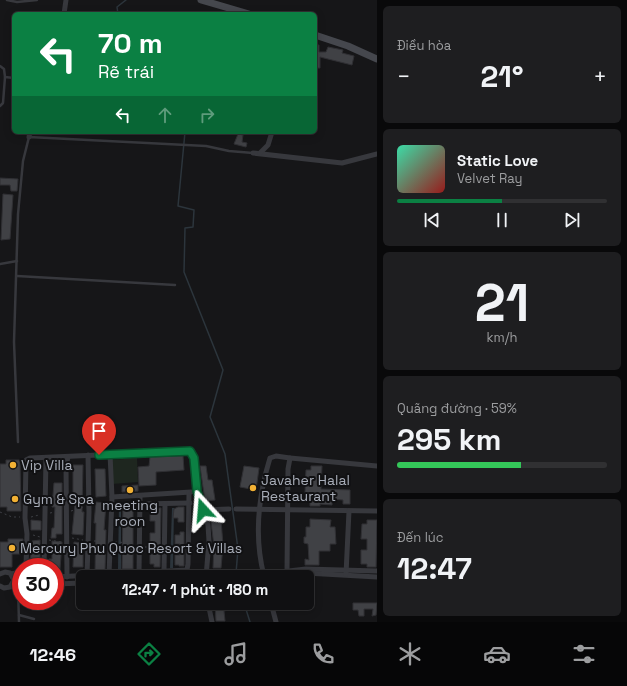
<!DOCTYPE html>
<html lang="vi">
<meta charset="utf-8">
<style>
:root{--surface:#101012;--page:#1e1e20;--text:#f1f3f6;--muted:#9c9d9f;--line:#303032;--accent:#0b8043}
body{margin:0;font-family:"Space Grotesk",sans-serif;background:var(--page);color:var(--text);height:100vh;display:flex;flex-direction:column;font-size:15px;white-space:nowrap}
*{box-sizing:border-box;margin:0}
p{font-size:13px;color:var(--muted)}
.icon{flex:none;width:22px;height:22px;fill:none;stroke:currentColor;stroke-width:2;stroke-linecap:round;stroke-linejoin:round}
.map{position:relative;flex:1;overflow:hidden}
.drawer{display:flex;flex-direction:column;gap:6px;padding:6px;background:#09090a;width:250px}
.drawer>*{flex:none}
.banner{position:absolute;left:12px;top:12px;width:305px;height:122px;border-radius:6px;box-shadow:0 2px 10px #0003,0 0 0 1px var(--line);background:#0b8043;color:#fff;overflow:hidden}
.speed{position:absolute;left:12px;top:558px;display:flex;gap:8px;font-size:20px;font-weight:700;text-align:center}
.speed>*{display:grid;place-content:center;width:52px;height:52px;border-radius:50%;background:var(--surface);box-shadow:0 2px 10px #0003,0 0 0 1px var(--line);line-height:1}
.speed .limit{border:6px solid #d22;background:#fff;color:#111}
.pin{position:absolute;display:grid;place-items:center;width:34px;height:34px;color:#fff;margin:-41px -17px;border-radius:50% 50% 50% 0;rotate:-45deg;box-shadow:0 0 4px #0007}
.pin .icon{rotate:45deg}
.me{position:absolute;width:44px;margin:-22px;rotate:341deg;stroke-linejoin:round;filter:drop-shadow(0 0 3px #0008)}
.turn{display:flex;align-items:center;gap:14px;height:84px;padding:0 20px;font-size:18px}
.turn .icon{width:52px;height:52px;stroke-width:2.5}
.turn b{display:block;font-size:28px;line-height:34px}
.lanes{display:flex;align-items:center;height:38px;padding:0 20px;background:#0003;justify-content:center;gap:20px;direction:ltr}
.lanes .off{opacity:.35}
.big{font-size:30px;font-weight:600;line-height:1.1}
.drawer .tile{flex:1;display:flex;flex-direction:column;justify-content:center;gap:6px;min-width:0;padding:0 14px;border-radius:6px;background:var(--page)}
.drawer .dial{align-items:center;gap:0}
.dial b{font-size:52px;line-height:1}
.song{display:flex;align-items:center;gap:12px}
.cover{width:48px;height:48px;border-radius:6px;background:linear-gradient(135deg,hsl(160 70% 55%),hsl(0 70% 35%))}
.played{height:4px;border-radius:2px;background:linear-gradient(90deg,var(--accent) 50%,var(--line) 50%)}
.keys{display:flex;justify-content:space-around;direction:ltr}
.heat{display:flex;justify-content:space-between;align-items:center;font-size:22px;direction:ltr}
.charge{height:6px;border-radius:3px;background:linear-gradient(90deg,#34c759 59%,var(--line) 0)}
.trip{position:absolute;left:76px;top:570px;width:238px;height:40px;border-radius:6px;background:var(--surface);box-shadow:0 2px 10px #0003,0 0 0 1px var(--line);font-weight:600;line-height:40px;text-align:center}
.dock{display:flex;height:64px;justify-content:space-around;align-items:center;background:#060607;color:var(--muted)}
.dock .icon{width:28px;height:28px}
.dock .on{color:var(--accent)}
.dock b{font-size:18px;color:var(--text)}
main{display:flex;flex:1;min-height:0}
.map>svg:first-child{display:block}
</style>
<main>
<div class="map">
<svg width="377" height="622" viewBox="0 0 377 622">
<rect width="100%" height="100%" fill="#161618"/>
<path fill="#1e261f" d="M137 458 138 482 112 484 111 460Z"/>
<g fill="#2c353c">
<path d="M119 503H121V569H118Z"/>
<path d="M172 508H174L173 568H170Z"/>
</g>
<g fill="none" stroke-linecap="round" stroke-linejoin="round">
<g stroke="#2c353c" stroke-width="1.5">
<path d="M118 14 117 7 126 0"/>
<path d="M185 132 178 206 194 210 193 227 185 228 184 272 223 370 210 417 225 454 238 549 236 573"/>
<path d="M244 603 250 622"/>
</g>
</g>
<g fill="#404145" stroke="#303034">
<path d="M316 45H319V52H326L328 47 343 50 342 53 354 56 352 65 320 57V68H315Z"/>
<path d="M238 134 243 135 242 142 247 143 246 147 234 144Z"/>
<path d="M0 178 18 179 17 191H11L10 185H0Z"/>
<path d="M3 194 13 195 10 239 1 240Z"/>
<path d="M178 456H183L184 470 156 472V485L139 486 138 467 149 466 150 457Z"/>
<path d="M6 460H20L21 511H7V507H0V464H6Z"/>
<path d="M73 465H83L82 512H84L83 535 72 534 75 504H73Z"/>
<path d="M200 466H206L208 480H212L215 500 205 501Z"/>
<path d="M244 466 259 468 256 490 240 487Z"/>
<path d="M311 466H322L321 489 350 490V504H343V500L332 499V505L320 504V506H310V500H305V492L306 470H311Z"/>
<path d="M95 469H105L106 496 96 497Z"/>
<path d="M54 483H62V534H56V538H51L52 528H54L55 507H52Z"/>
<path d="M138 485V491L122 492V486Z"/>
<path d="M96 502 106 503 104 530H106L105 570 95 571 96 523H94Z"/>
<path d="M123 503H133V569H122Z"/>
<path d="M178 507H184V522H178V518H173L174 509Z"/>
<path d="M155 508H161L160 567H154V564H150V554H154L155 551V542H150V533H155V521H150V511H155Z"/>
<path d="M310 519 331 520 330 527H335L336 544H330V551H319V565H305V559L309 560 308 544 304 543V537H306V527H310Z"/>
<path d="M31 520 41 521V530H31Z"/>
<path d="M221 520 223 545 221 568H213L214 546 211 522Z"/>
<path d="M367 520H377L376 567H367V564H361V550H367V539H361L362 524H367Z"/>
<path d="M180 532H184V566H179V565H175V555H180V544H175V535H180Z"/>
<path d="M8 539H23L22 554H12V567H0V542H8Z"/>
<path d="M40 540V566H30L32 541Z"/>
<path d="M52 541 62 542 60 569 49 567V559H52Z"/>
<path d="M74 542 83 543V567H73Z"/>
<path d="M215 603 229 604 232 609 224 611 225 621H216Z"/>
<path d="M353 603H377L376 615 372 616 373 609H364V616H359L358 610H353Z"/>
</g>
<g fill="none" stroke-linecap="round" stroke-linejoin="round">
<g stroke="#3d3f44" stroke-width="1" stroke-dasharray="2 3" stroke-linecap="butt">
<path d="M71 511 84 507"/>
<path d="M0 512 12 517H20"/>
<path d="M50 513 60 511"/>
<path d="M31 517 39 515"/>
<path d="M33 535 40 537"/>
<path d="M72 538 83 540"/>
<path d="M49 540 61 542"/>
<path d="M94 541H104"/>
<path d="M115 542 134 543"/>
<path d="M145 547H158"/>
<path d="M169 548 182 549"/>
</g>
<g stroke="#37383d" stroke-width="2.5">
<path d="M7 0 17 2 37 0"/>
<path d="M0 66 4 69 5 77 14 78"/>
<path d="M0 106 3 103 5 77"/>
<path d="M0 264 17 261"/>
<path d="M17 276 175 285"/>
<path d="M18 442 14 342 18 214 23 161 29 137 206 146 229 151 253 153"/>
<path d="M18 587 19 622"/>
<path d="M19 615 34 619"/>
</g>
<g stroke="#37383d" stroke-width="5">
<path d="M64 14 66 0"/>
<path d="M29 137 30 132"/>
<path d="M253 153 342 163 377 154"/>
<path d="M260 153 268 145 272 132"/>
<path d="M112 497 191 492"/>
<path d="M140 504 190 503"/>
<path d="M236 509 377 511"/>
<path d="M203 510 229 509"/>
<path d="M26 567 27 534 25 518 26 460 30 458 190 451 194 458 197 491 208 525 209 541 206 577"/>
<path d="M44 567 46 458"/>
<path d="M164 572 165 504"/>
<path d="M287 572 288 469 290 458 377 466"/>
<path d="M288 572 377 577"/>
<path d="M139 573 140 496"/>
<path d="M0 574 5 572 10 573 14 580 10 587 4 588 0 586"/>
<path d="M11 574 16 573 21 578"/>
<path d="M346 574 349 511"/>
<path d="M109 575 112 497 110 454"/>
<path d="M87 576 89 512 88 455"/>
<path d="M264 576C254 537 258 497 270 458L276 456 290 458"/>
<path d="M55 577 187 570 188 564 189 493"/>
<path d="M67 577 66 466 68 457"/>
<path d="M188 577 263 574 306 569 377 571"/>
<path d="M13 583 15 586H21"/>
<path d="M55 584 83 583"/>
<path d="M208 603 212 622"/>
<path d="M271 603 276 622"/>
</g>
<g stroke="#45474d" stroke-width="7">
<path d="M201 0 249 14"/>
<path d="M315 35 348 46 377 59"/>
</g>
</g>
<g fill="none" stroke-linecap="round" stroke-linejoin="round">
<g stroke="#07532c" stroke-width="10">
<path id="route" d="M99 455 190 451 194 458 197 491 203 510"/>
</g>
<use href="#route" stroke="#0b8043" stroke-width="7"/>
</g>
<g fill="#f2b134" stroke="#111113" stroke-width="1.5">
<circle cx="13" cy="465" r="4"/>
<circle cx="253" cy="488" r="4"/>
<circle cx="130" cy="490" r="4"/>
<circle cx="15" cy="499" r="4"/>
<circle cx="12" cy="548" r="4"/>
</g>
<g text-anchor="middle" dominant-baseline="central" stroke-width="4" stroke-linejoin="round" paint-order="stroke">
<g font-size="14" fill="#a8adb8" stroke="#111113" text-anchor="start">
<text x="21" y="465">Vip Villa</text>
<text x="261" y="480">Javaher Halal<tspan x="261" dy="16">Restaurant</tspan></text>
<text x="23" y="499">Gym &amp; Spa</text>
<text x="130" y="505" text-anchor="middle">meeting<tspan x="130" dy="16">roon</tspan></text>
<text x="20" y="548">Mercury Phu Quoc Resort &amp; Villas</text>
</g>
</g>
</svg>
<div class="speed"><div class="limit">30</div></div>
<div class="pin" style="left:99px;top:455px;background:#d93025"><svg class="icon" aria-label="arrive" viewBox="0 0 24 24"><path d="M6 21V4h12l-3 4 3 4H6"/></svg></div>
<svg class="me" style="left:203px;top:510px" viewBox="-20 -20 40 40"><path d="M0-17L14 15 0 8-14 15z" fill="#0b8043" stroke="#fff" stroke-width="4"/></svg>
<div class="trip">12:47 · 1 phút · 180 m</div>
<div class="banner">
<div class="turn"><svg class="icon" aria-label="left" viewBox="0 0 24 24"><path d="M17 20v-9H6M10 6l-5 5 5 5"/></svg><div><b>70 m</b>Rẽ trái</div></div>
<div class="lanes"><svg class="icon" aria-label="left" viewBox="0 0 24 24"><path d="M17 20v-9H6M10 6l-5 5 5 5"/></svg><svg class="icon off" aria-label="ahead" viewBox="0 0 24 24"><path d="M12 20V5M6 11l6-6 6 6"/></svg><svg class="icon off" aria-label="right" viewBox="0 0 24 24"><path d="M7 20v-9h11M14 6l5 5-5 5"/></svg></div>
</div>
</div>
<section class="drawer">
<div class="tile"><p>Điều hòa</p>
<div class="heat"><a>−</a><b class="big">21°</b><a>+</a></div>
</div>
<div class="tile">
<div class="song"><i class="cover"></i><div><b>Static Love</b><p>Velvet Ray</p></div></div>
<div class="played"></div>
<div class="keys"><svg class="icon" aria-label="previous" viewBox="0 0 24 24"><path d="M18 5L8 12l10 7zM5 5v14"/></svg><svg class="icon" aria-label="pause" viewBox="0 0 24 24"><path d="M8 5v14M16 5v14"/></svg><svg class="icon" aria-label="next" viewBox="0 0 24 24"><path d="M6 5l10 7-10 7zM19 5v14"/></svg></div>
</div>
<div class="tile dial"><b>21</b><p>km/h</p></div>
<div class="tile"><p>Quãng đường · 59%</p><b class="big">295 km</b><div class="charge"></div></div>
<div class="tile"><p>Đến lúc</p><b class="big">12:47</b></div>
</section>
</main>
<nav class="dock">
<b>12:46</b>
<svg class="icon on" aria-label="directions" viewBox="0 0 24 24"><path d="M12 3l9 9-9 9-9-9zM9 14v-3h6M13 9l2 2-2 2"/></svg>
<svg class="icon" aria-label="music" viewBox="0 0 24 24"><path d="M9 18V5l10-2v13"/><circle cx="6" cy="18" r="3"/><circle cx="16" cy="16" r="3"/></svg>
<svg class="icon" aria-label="phone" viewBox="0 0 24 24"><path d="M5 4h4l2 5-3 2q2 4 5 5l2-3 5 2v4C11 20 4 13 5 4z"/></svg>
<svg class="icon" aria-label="climate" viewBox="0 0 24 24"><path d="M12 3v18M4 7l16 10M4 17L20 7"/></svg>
<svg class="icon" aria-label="car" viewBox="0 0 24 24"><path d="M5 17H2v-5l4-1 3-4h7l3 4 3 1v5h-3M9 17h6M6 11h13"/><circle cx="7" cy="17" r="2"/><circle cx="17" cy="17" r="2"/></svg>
<svg class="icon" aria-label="filters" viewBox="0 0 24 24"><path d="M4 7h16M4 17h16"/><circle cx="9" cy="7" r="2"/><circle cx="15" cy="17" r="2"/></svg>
</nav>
